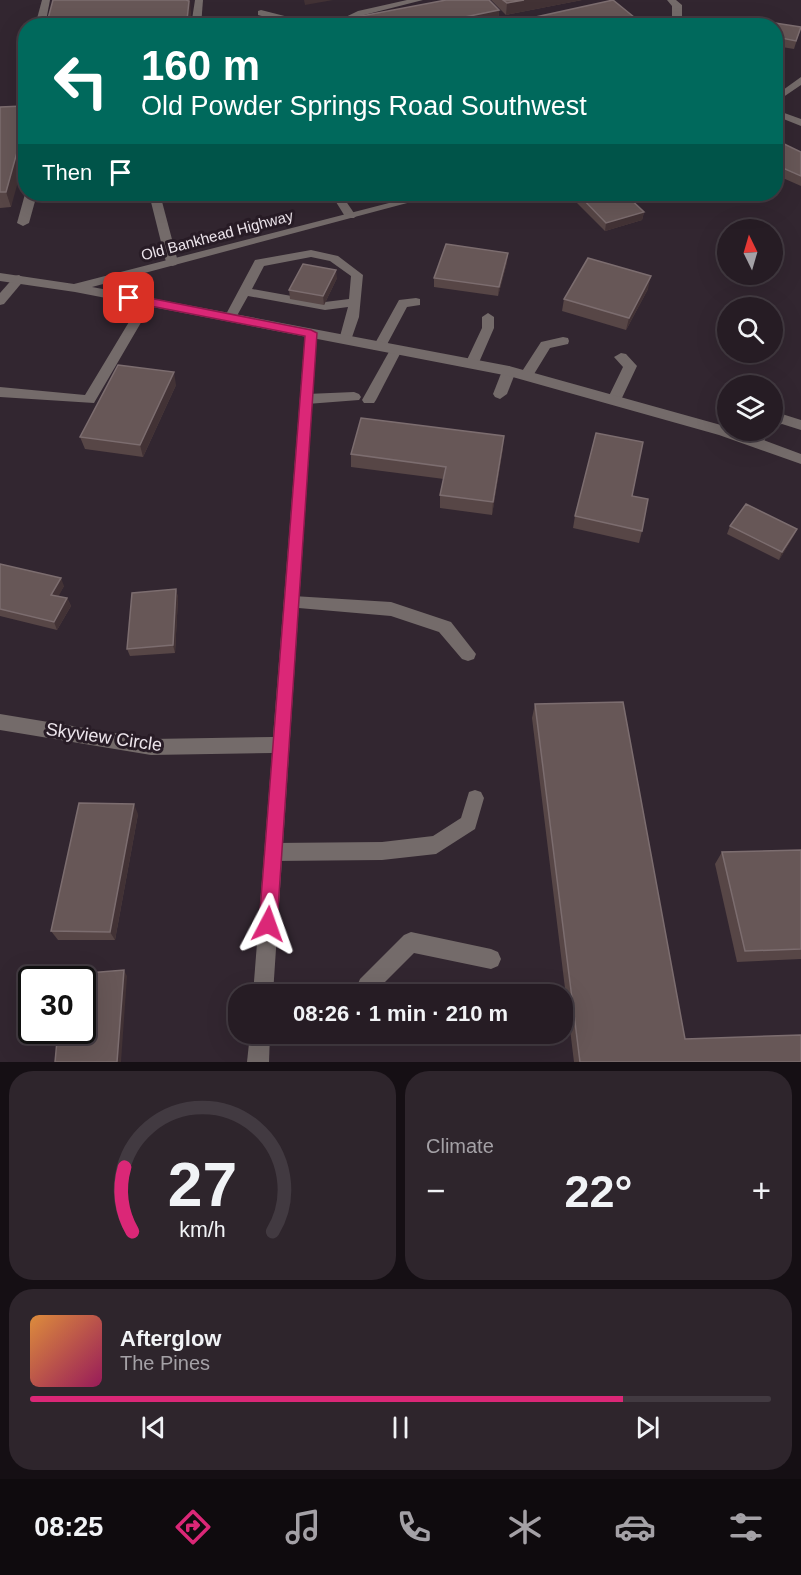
<!DOCTYPE html>
<meta charset="utf-8">
<style>
:root{--surface:#261c24;--page:#2e252c;--text:#f1f3f6;--muted:#a4a1a6;--line:#423a41;--accent:#db2777}
body{margin:0;font-family:Helvetica,sans-serif;background:var(--page);color:var(--text);height:100vh;display:flex;flex-direction:column;font-size:22px;white-space:nowrap}
*{box-sizing:border-box;margin:0}
p{font-size:20px;color:var(--muted)}
.icon{flex:none;width:33px;height:33px;fill:none;stroke:currentColor;stroke-width:2;stroke-linecap:round;stroke-linejoin:round}
.map{position:relative;height:1062px;overflow:hidden}
.drawer{display:flex;flex-direction:column;gap:9px;padding:9px;background:#150f14;flex:1}
.drawer>*{flex:none}
.guide{position:absolute;left:18px;top:18px;width:765px;height:183px;border-radius:24px;box-shadow:0 6px 24px #0002,0 0 0 2px var(--line);background:#00695c;color:#fff;overflow:hidden}
.needle{width:39px;rotate:355deg}
.buttons{position:absolute;left:717px;top:219px;display:grid;gap:12px}
.buttons a{display:grid;place-items:center;width:66px;height:66px;border-radius:50%;background:var(--surface);box-shadow:0 6px 24px #0002,0 0 0 2px var(--line);font-size:30px}
.speed{position:absolute;left:18px;top:966px;display:flex;gap:12px;font-size:30px;font-weight:700;text-align:center}
.speed>*{display:grid;place-content:center;width:78px;height:78px;border-radius:50%;background:var(--surface);box-shadow:0 6px 24px #0002,0 0 0 2px var(--line);line-height:1}
.speed .limit{border:3px solid #111;border-radius:9px;background:#fff;color:#111}
.pin{position:absolute;display:grid;place-items:center;width:51px;height:51px;color:#fff;margin:-26px;border-radius:12px;box-shadow:0 3px 9px #0006}
.me{position:absolute;width:66px;margin:-33px;rotate:4deg;stroke-linejoin:round;filter:drop-shadow(0 0 4px #0008)}
.turn{display:flex;align-items:center;gap:21px;height:126px;padding:0 24px;font-size:27px}
.turn .icon{width:78px;height:78px;stroke-width:2.5}
.turn b{display:block;font-size:42px;line-height:51px}
.then{display:flex;align-items:center;height:57px;padding:0 24px;background:#0003;gap:12px;font-size:22px}
.big{font-size:45px;font-weight:600;line-height:1.1}
.drawer .tile{flex:1;display:flex;flex-direction:column;justify-content:center;gap:9px;min-width:0;padding:0 21px;border-radius:24px;background:var(--page)}
.drawer .dial{align-items:center;gap:0}
.dial svg{height:156px;overflow:visible;fill:none;stroke:var(--line);stroke-width:7;stroke-linecap:round;text-anchor:middle}
.dial text{fill:var(--text);stroke:none}
.song{display:flex;align-items:center;gap:18px}
.cover{width:72px;height:72px;border-radius:9px;background:linear-gradient(135deg,hsl(30 70% 55%),hsl(330 70% 35%))}
.played{height:6px;border-radius:3px;background:linear-gradient(90deg,var(--accent) 80%,var(--line) 80%)}
.keys{display:flex;justify-content:space-around;direction:ltr}
.heat{display:flex;justify-content:space-between;align-items:center;font-size:33px;direction:ltr}
.drawer .tiles{flex:1;display:grid;gap:9px;grid-template-columns:1fr 1fr}
.tile:last-child{grid-column:span 2}
.trip{position:absolute;left:228px;top:984px;width:345px;height:60px;border-radius:24px;background:var(--surface);box-shadow:0 6px 24px #0002,0 0 0 2px var(--line);font-weight:600;line-height:60px;text-align:center}
.menu{display:flex;height:96px;justify-content:space-around;align-items:center;background:#0f0b0e;color:var(--muted)}
.menu .icon{width:42px;height:42px}
.menu .selected{color:var(--accent)}
.menu b{font-size:27px;color:var(--text)}
.map>svg:first-child{display:block}
</style>
<div class="map">
<svg width="801" height="1062" viewBox="0 0 801 1062">
<rect width="100%" height="100%" fill="#322630"/>
<g fill="none" stroke-linecap="round" stroke-linejoin="round">
<g fill="#746b6a" fill-rule="evenodd">
<path d="M42 0H50L45 26H35Z"/>
<path d="M195 0H203L201 26H191Z"/>
<path d="M261 10 316 24 317 26H300L258 15V11Z"/>
<path d="M26 82V107L23 115 0 117V111L15 110 21 85Z"/>
<path d="M25 194H37L29 223 23 226 17 223Z"/>
<path d="M149 194H160L178 262 176 265 172 266 166 262Z"/>
<path d="M311 250 338 256 363 275 359 317 350 343H340L339 340 348 307 325 310 248 296 234 321H226L224 318 255 260ZM311 257 330 261 351 276 349 299 325 302 252 289 264 266Z"/>
<path d="M19 275 25 279 4 304 0 305V293L15 276Z"/>
<path d="M147 298 153 302 94 403 0 397V387L85 395 141 302Z"/>
<path d="M416 298 420 299V305L407 307 384 350H374L373 347 399 300Z"/>
<path d="M488 313 494 317V328L477 367H467L465 364 482 328V317Z"/>
<path d="M563 337 568 338 569 341 568 344 550 348 531 379H521L519 376 541 342Z"/>
<path d="M396 346 402 350 376 400 374 403H364L362 400 390 350Z"/>
<path d="M621 353 626 354 637 366 621 400 614 405 607 400 623 367 614 357Z"/>
<path d="M509 366 516 371 507 394 500 399 495 397 493 394 502 371Z"/>
<path d="M354 392 359 394 361 397 359 400 307 404 300 399 307 394Z"/>
<path d="M782 414 801 420V430L782 424 772 427V417Z"/>
<path d="M756 430H770L761 447 756 448 749 443Z"/>
<path d="M293 596 391 602 451 622 476 654 474 659 468 661 462 659 439 632 391 616 287 607 285 602 287 597Z"/>
<path d="M475 790 481 792 484 798 475 829 436 854 382 860 273 861 266 858 264 852 266 846 273 843 382 842 433 836 461 818 469 792Z"/>
<path d="M411 932 491 949 498 952 501 959 498 966 491 969 414 953 374 993H360L357 986 360 979 404 935Z"/>
</g>
<g fill="#746b6a" fill-rule="evenodd">
<path d="M407 0H423L364 15 340 26H327L358 11Z"/>
<path d="M667 0H676L682 5V26H672V6Z"/>
<path d="M776 110 801 119V126L776 116Z"/>
<path d="M331 194H341L356 216 354 218H346Z"/>
<path d="M311 329 317 333 273 994H253L272 753 151 755 0 730V714L151 739 273 737 305 333Z"/>
<path d="M250 1034H270L269 1062H247Z"/>
</g>
<g fill="#746b6a" fill-rule="evenodd">
<path d="M801 77V85L776 102V95Z"/>
<path d="M424 194H441L92 287 509 366 728 427V430H736L801 454V464L719 435 509 376 75 292 0 281V273L74 284Z"/>
</g>
</g>
<g fill="#574646">
<path d="M491 0H582L506 15Z"/>
<path d="M189 3 191 16 190 26H46Z"/>
<path d="M499 10 498 22 481 26H356V17Z"/>
<path d="M776 26 801 27 794 49 776 46Z"/>
<path d="M23 106 11 207 0 208V107Z"/>
<path d="M776 146 801 152V186L776 175Z"/>
<path d="M576 194H625L644 212 642 220 605 231 575 201Z"/>
<path d="M732 194H757L748 201Z"/>
<path d="M507 262 498 296 434 287V278Z"/>
<path d="M337 278 324 305 290 299 289 290Z"/>
<path d="M648 289 626 330 562 311 564 299Z"/>
<path d="M176 385 143 457 85 449 80 437Z"/>
<path d="M503 448 492 515 440 508V495L444 479 351 467V454Z"/>
<path d="M632 496 642 531 639 543 573 528 575 516Z"/>
<path d="M730 526 797 529 793 537 779 560 727 534Z"/>
<path d="M0 564 64 586 58 596 67 598 71 606 57 630 0 616Z"/>
<path d="M176 589 178 598 175 653 130 656 127 649Z"/>
<path d="M535 704 685 1039 801 1062H574L532 718Z"/>
<path d="M138 814 115 940H58L51 931Z"/>
<path d="M801 850V959L737 962 715 864 722 852Z"/>
</g>
<g fill="#423235">
<path d="M186 0H190L191 16 190 26H188Z"/>
<path d="M304 0H333L305 5Z"/>
<path d="M524 0H582L506 15 507 3Z"/>
<path d="M499 10 498 22 481 26H421Z"/>
<path d="M634 17 632 26H596Z"/>
<path d="M26 120V153L11 207 6 192Z"/>
<path d="M750 194H757L748 201Z"/>
<path d="M644 212 642 220 605 231 606 223Z"/>
<path d="M508 253 507 262 498 296 499 287Z"/>
<path d="M336 270 337 278 324 305 323 296Z"/>
<path d="M651 276 648 289 626 330 629 318Z"/>
<path d="M174 372 176 385 143 457 140 445Z"/>
<path d="M504 436 503 448 492 515 493 502Z"/>
<path d="M797 529 793 537 779 560 782 552Z"/>
<path d="M61 578 64 586 55 603 51 595Z"/>
<path d="M176 589 178 598 175 653 173 645Z"/>
<path d="M67 598 71 606 57 630 54 622Z"/>
<path d="M134 804 138 814 115 940 110 932Z"/>
<path d="M124 970 127 976 121 1062H117Z"/>
</g>
<g fill="#675757" stroke="#7c6d6f" stroke-width="1.5">
<path d="M53 0H186L189 1 187 20H166L165 26H46Z"/>
<path d="M446 0H489L499 10 421 26H362L356 17Z"/>
<path d="M503 0H524L507 3Z"/>
<path d="M613 0 634 17 596 26H495Z"/>
<path d="M762 21 801 27 796 41 776 37V26H761Z"/>
<path d="M277 22 278 26H236V24Z"/>
<path d="M26 99V120L6 192H0V107L23 106Z"/>
<path d="M780 142 801 152V176L776 165V146Z"/>
<path d="M578 194H625L644 212 606 223Z"/>
<path d="M446 244 508 253 499 287 434 278Z"/>
<path d="M588 258 651 276 629 318 564 299Z"/>
<path d="M303 264 336 270 323 296 289 290Z"/>
<path d="M118 365 174 372 140 445 80 437Z"/>
<path d="M361 418 504 436 493 502 440 495 446 467 351 454Z"/>
<path d="M596 433 643 442 632 496 648 499 642 531 575 516Z"/>
<path d="M746 504 797 529 782 552 730 526Z"/>
<path d="M0 564 61 578 51 595 67 598 54 622 0 609Z"/>
<path d="M176 589 173 645 127 649 132 593Z"/>
<path d="M623 702 685 1039 801 1035V1062H580L535 704Z"/>
<path d="M79 803 134 804 110 932 51 931Z"/>
<path d="M801 850V949L745 951 722 852Z"/>
<path d="M124 970 117 1062H55L58 1030H82V980H64V975Z"/>
</g>
<path fill="#db2777" stroke="#8e194d" stroke-width="1.5" d="M129 294 311 330 317 333 277 924 274 930 268 932 262 930 259 924 305 336 125 301 123 298Z"/>
<g text-anchor="middle" dominant-baseline="central" stroke-width="6" stroke-linejoin="round" paint-order="stroke">
<g font-size="15" fill="#ede5ec" stroke="#281c26">
<text transform="translate(217 235) rotate(-15)">Old Bankhead Highway</text>
</g>
<g font-size="18" fill="#ede5ec" stroke="#281c26">
<text transform="translate(104 737) rotate(8)">Skyview Circle</text>
</g>
</g>
</svg>
<div class="buttons">
<a><svg class="needle" viewBox="-14 -14 28 28"><path d="M0-13l5 13h-10z" fill="#e53935"/><path d="M0 13l5-13h-10z" fill="#a4a1a6"/></svg></a>
<a><svg class="icon" aria-label="search" viewBox="0 0 24 24"><circle cx="10" cy="10" r="6"/><path d="M15 15l6 6"/></svg></a>
<a><svg class="icon" aria-label="layers" viewBox="0 0 24 24"><path d="M12 4l9 5-9 5-9-5zM3 14l9 5 9-5"/></svg></a>
</div>
<div class="speed"><div class="limit">30</div></div>
<div class="pin" style="left:129px;top:298px;background:#d93025"><svg class="icon" aria-label="arrive" viewBox="0 0 24 24"><path d="M6 21V4h12l-3 4 3 4H6"/></svg></div>
<svg class="me" style="left:268px;top:924px" viewBox="-20 -20 40 40"><path d="M0-17L14 15 0 8-14 15z" fill="#db2777" stroke="#fff" stroke-width="4"/></svg>
<div class="trip">08:26 · 1 min · 210 m</div>
<div class="guide">
<div class="turn"><svg class="icon" aria-label="left" viewBox="0 0 24 24"><path d="M17 20v-9H6M10 6l-5 5 5 5"/></svg><div><b>160 m</b>Old Powder Springs Road Southwest</div></div>
<div class="then">Then<svg class="icon" aria-label="arrive" viewBox="0 0 24 24"><path d="M6 21V4h12l-3 4 3 4H6"/></svg></div>
</div>
</div>
<section class="drawer">
<div class="tiles">
<div class="tile dial"><svg viewBox="0 0 100 80">
<path d="M14 69A42 42 0 1 1 86 69"/>
<path d="M14 69A42 42 0 0 1 10 36" stroke="#db2777"/>
<text x="50" y="56" font-size="32" font-weight="700">27</text>
<text x="50" y="72" font-size="11">km/h</text>
</svg></div>
<div class="tile"><p>Climate</p>
<div class="heat"><a>−</a><b class="big">22°</b><a>+</a></div>
</div>
<div class="tile">
<div class="song"><i class="cover"></i><div><b>Afterglow</b><p>The Pines</p></div></div>
<div class="played"></div>
<div class="keys"><svg class="icon" aria-label="previous" viewBox="0 0 24 24"><path d="M18 5L8 12l10 7zM5 5v14"/></svg><svg class="icon" aria-label="pause" viewBox="0 0 24 24"><path d="M8 5v14M16 5v14"/></svg><svg class="icon" aria-label="next" viewBox="0 0 24 24"><path d="M6 5l10 7-10 7zM19 5v14"/></svg></div>
</div>
</div>
</section>
<nav class="menu">
<b>08:25</b>
<svg class="icon selected" aria-label="directions" viewBox="0 0 24 24"><path d="M12 3l9 9-9 9-9-9zM9 14v-3h6M13 9l2 2-2 2"/></svg>
<svg class="icon" aria-label="music" viewBox="0 0 24 24"><path d="M9 18V5l10-2v13"/><circle cx="6" cy="18" r="3"/><circle cx="16" cy="16" r="3"/></svg>
<svg class="icon" aria-label="phone" viewBox="0 0 24 24"><path d="M5 4h4l2 5-3 2q2 4 5 5l2-3 5 2v4C11 20 4 13 5 4z"/></svg>
<svg class="icon" aria-label="climate" viewBox="0 0 24 24"><path d="M12 3v18M4 7l16 10M4 17L20 7"/></svg>
<svg class="icon" aria-label="car" viewBox="0 0 24 24"><path d="M5 17H2v-5l4-1 3-4h7l3 4 3 1v5h-3M9 17h6M6 11h13"/><circle cx="7" cy="17" r="2"/><circle cx="17" cy="17" r="2"/></svg>
<svg class="icon" aria-label="filters" viewBox="0 0 24 24"><path d="M4 7h16M4 17h16"/><circle cx="9" cy="7" r="2"/><circle cx="15" cy="17" r="2"/></svg>
</nav>
